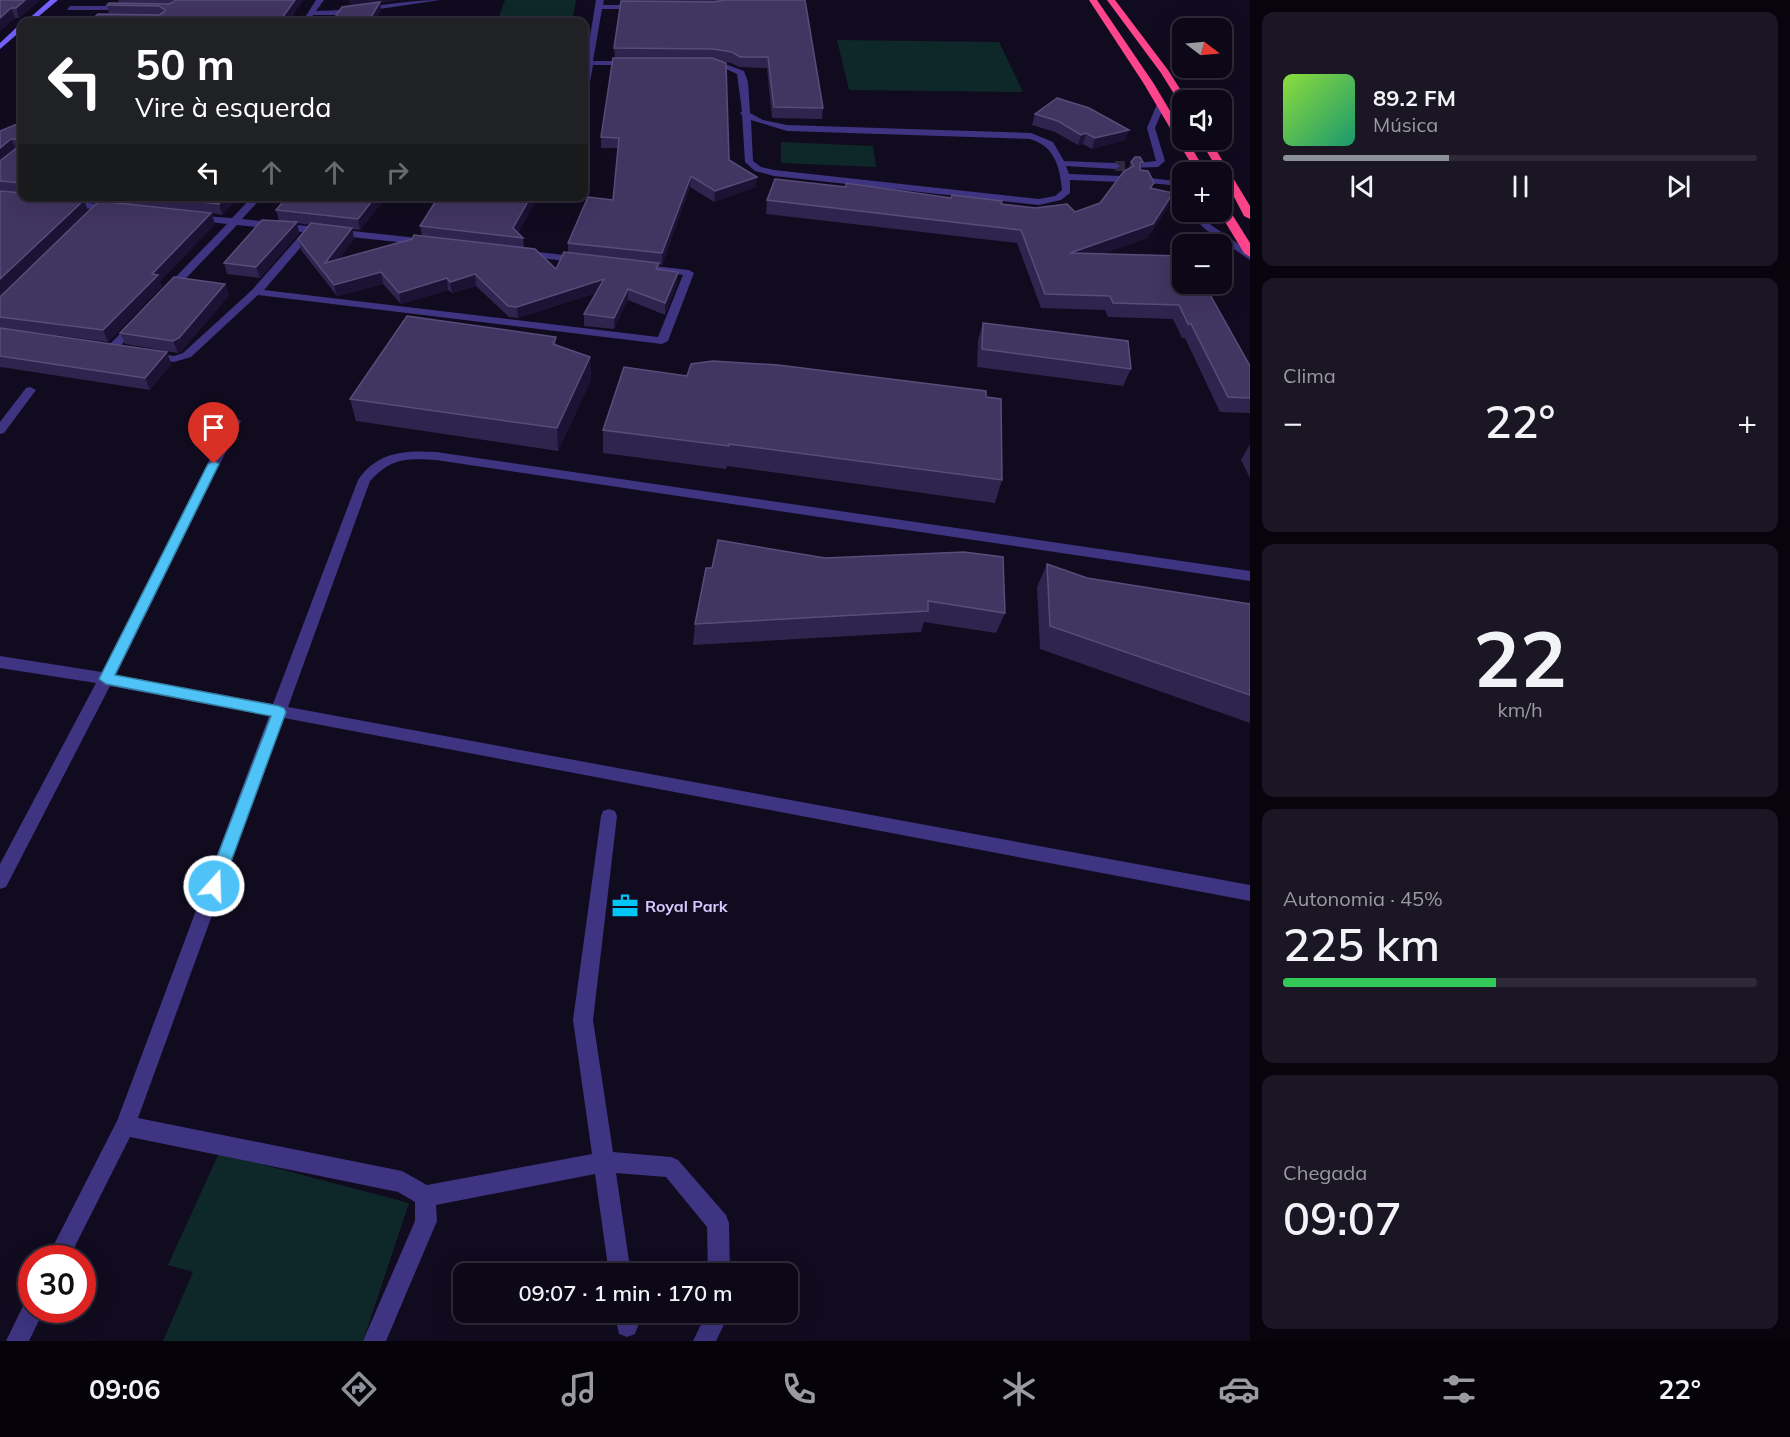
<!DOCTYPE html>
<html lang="pt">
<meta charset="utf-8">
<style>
:root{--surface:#0d0817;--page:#1b1624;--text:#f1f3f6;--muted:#9a9aa1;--line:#2d2936;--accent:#8c9099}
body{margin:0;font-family:Mulish,sans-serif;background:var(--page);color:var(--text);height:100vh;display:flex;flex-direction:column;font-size:22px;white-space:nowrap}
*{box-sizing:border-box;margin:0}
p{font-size:20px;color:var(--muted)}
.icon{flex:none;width:33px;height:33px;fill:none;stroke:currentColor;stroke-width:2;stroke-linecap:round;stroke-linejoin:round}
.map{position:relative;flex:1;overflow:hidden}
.drawer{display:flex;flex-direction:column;gap:12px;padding:12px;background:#07040d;width:540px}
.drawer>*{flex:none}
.hud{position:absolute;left:18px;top:18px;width:570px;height:183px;border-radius:12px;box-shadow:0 6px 24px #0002,0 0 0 2px var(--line);background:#202124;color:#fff;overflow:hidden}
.needle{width:39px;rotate:106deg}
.controls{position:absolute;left:1172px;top:18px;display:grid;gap:12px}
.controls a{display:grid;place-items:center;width:60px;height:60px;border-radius:12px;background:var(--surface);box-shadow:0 6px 24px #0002,0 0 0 2px var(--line);font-size:30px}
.speed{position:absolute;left:18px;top:1245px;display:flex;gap:12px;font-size:30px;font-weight:700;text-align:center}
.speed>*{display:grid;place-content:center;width:78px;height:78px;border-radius:50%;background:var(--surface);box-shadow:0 6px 24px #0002,0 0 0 2px var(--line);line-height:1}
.speed .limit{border:9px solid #d22;background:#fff;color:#111}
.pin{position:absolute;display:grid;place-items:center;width:51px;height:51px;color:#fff;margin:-62px -26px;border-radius:50% 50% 50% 0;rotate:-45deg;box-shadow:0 0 6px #0007}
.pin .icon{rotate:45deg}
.me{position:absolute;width:66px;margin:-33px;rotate:20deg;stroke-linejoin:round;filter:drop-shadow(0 0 4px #0008)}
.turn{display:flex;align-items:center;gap:21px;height:126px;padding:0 18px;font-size:27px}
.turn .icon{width:78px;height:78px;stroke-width:2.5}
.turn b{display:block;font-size:42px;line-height:51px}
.lanes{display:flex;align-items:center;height:57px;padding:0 18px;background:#0003;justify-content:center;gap:30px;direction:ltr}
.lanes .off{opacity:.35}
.big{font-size:45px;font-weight:600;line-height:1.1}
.drawer .widget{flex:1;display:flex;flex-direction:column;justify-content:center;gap:9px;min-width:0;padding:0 21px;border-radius:12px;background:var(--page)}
.drawer .dial{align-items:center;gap:0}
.dial b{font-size:78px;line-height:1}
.song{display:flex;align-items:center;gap:18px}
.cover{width:72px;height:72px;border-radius:9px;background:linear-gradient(135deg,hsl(90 70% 55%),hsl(160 70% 35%))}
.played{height:6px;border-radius:3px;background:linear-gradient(90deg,var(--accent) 35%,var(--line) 35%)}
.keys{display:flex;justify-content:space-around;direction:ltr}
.heat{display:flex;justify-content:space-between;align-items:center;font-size:33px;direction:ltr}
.charge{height:9px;border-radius:4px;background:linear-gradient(90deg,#34c759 45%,var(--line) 0)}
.trip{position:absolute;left:453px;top:1263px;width:345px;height:60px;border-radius:12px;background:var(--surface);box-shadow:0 6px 24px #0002,0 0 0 2px var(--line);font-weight:600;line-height:60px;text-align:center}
.dock{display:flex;height:96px;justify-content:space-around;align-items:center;background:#050309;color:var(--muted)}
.dock .icon{width:42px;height:42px}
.dock .current{color:var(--accent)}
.dock b{font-size:27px;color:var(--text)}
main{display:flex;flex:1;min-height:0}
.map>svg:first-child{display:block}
</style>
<main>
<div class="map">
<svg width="1250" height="1341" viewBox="0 0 1250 1341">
<rect width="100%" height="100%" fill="#110b1f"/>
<g fill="#0e2829">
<path d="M505 0H576L572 22H497Z"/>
<path d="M837 40 999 42 1023 92 849 90Z"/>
<path d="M781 142 873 146 876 167 781 163Z"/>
<path d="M219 1153 409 1203 363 1341H163L193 1272 168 1265Z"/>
</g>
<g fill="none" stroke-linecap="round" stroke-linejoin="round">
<path stroke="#2e2841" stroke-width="10" stroke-dasharray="10 5" stroke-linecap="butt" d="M1115 166H1133"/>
<g fill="#3e3481" fill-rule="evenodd">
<path d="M316 0H324L316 11C358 11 398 0 440 0L339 15H313L308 22H302Z"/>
<path d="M596 0H604L603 5H639L643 7 639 9H602L593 61H631L635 63 631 65H593L588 93 584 95V73Z"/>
<path d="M70 6H127L131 8 127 10H67Z"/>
<path d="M60 16 114 17 118 19 114 21 57 20Z"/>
<path d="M703 62 728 65 744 71 748 82 750 113 763 120 787 125 1031 133 1053 142 1064 161 1115 163 1120 166 1115 169 1066 166 1069 174 1122 176 1127 179 1122 182 1070 180V193L1061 200 1039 205 774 176 755 171 745 162 742 115 740 113 742 111 737 74 726 69 703 66ZM751 120 787 131 1030 139C1054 146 1060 166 1062 190L1055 196 1039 199 774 170 761 167 753 161Z"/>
<path d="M1161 102 1165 104 1155 128 1165 161 1158 167 1130 168V164L1156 161 1147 128 1157 104Z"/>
<path d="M1140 177 1176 181 1182 190V200L1179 199 1170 185 1137 182V178Z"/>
<path d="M253 196H263L242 219 426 239 431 242 426 245 313 233 264 290 658 337 683 275 638 270 633 267 638 264 689 270 694 273 668 341 662 344 258 295 191 357 174 362 145 357V353L149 352 174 356 183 353 252 290 303 232 237 225 171 294H163V290L227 224 193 220 188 217 190 215 232 218Z"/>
<path d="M65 200 113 206 118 209 113 212 62 205V201Z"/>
<path d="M1188 212H1198L1211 225 1250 252V260L1205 229Z"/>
<path d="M521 250 581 257 586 260 581 263 517 255 516 253Z"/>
<path d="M136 321 140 322V326L116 350H108V346L132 322Z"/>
<path d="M30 387 36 390 4 433 0 434V422L26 388Z"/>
<path d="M235 417 241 421 116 675 273 704 358 480C377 452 404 450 436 452L1250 571V581L436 460C406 458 391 458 370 481L288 707 1250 885V901L284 718 138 1118 402 1171 427 1185 592 1154 573 1020 601 816 603 811 609 809 615 811 617 816 593 1020 613 1152 671 1157 678 1160 726 1215 729 1223 730 1274H708L707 1227 666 1177 616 1173 631 1274H609L595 1174 436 1205 437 1221 386 1341H363L415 1221V1202L398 1192 130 1137 69 1258H47L117 1121 269 716 110 686 6 887 0 889V864L96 683 0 668V656L102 672 229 421Z"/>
<path d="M32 1299V1310H44L29 1341H6L25 1302Z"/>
<path d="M614 1312H636L638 1326 635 1334 627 1337 619 1334Z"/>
<path d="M707 1312H730L716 1341H693Z"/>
</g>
<g fill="#7461ff" fill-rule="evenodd">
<path d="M50 0H58L32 22H25Z"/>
<path d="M19 25H22V30L0 49V43Z"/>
</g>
<g fill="#ff458c" fill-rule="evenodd">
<path d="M1089 0H1097L1154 84 1182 131V140H1187L1206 172H1196L1144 84Z"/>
<path d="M1107 0H1115L1168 70 1187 100 1179 102 1161 73Z"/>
<path d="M1200 140H1210L1250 206V219L1244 216 1221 172H1219Z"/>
<path d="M1221 202 1225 203 1250 243V257L1244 253 1219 212Z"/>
</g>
</g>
<g fill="#2f244e">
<path d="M0 0H40L19 18H15L0 31Z"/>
<path d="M118 0H303L288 22H89L109 14 107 5 119 3Z"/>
<path d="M622 0H805L823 108 822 119 772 118 767 68 739 67 731 63 721 61 729 160 756 187 714 202 690 187 662 265 659 264 658 270 678 272 677 283 665 315 628 300 614 329 584 326V314L596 293 518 318 509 317 476 286 452 293 448 290 401 304 383 284 337 296 301 250 298 239 310 225 297 223 299 233 260 278 227 274 224 263 279 221 276 210 288 196H387L360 230 352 229 354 239 339 259 422 236 420 226 531 196H535L536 200 518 233 523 238 524 248 556 269 568 253V243L613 200 618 148H601V137L615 58 614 48Z"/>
<path d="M1035 114 1125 140 1092 149 1083 144 1078 145 1055 132 1032 125Z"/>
<path d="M22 122V196H102L97 202 84 200 88 211 0 296V131Z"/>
<path d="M1131 162H1143L1140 169 1152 188 1168 207 1147 238 1102 254 1182 256 1250 366V413L1220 412 1185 338H1182L1173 319 1108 317 1105 310 1041 308 1017 243 766 214 767 200 951 198 1075 212 1100 203 1128 169Z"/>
<path d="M110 196H240L222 215 212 213 215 224 160 281 162 286 108 342 9 329 167 352 171 364 150 390 1 367 0 368V297L112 203Z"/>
<path d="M225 284 229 295 183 349 178 353 125 344 120 333Z"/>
<path d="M983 323 1131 369 1123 386 977 367 978 340Z"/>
<path d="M556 337V345L590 357 591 380 558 451 356 421 350 399Z"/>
<path d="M687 376 986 397 1002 480 995 503 727 466 726 469 603 453V430Z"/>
<path d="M1250 444V478L1241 460Z"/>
<path d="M1047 564 1087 578 1248 604 1250 601V723L1040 649 1037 587Z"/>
<path d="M706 568 1005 613 996 633 924 622 921 632 693 645 695 624Z"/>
</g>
<g fill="#1c1233">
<path d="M25 0H40L19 18 16 8Z"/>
<path d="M295 0H303L288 22H279Z"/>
<path d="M349 0H399L380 3 381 11 375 22H368L350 7Z"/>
<path d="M11 8 15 18 0 31V18Z"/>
<path d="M1129 130 1125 140 1092 149 1095 138Z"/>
<path d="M1086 133 1083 144 1078 145 1081 135Z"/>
<path d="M11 139 16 149 0 163V148Z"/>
<path d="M691 176 690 187 662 265V253Z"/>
<path d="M757 177 756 187 714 202 715 191Z"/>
<path d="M1173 193 1168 207 1147 238 1065 267 1070 253Z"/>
<path d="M95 196H102L97 202Z"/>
<path d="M226 196H240L222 215 219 204Z"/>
<path d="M376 196H387L360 230 358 219Z"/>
<path d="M531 196H535L536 200 516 237 513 228Z"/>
<path d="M84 200 88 211 0 296V279Z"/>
<path d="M211 213 215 224 160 281 162 286 108 342 103 330 152 274Z"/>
<path d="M297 222 299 233 260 278 256 267Z"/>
<path d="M352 228 354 239 327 275 325 263Z"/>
<path d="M381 272 383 284 337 296 334 285Z"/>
<path d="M678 272 677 283 665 315V303Z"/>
<path d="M475 274 476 286 452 293 450 282Z"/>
<path d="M447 278 448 290 401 304 399 293Z"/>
<path d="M604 279 605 290 518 318 517 307Z"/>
<path d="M225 284 229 295 183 349 178 353 173 341Z"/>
<path d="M628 289V300L614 329V318Z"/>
<path d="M167 352 171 364 150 390 145 378Z"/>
<path d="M590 357 591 380 558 451 557 428Z"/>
</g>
<g fill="#413561" stroke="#584d7a" stroke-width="1.5">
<path d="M0 0H25L16 8H11L0 18Z"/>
<path d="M175 0H295L279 22H89L98 14 159 15 164 12 165 10 159 6 107 5 109 3 169 4 174 2Z"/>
<path d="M724 0H805L823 108 774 107 768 57H740L732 52 713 49 614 48 621 1 714 2Z"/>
<path d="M380 2 368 22H332L342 7Z"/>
<path d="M613 58H712L726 63 729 160 757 177 715 191 691 176 662 253 568 243 588 197 613 200 619 138 601 137Z"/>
<path d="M22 86V120L18 90Z"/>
<path d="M1057 98 1089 108 1129 130 1095 138 1086 133 1081 135 1058 121 1035 114Z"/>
<path d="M22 122V183L0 181V161L19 146V139H11L0 148V131Z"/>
<path d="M1135 157H1140L1143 162 1140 163V170L1148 171 1154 183 1150 188 1173 193 1153 224 1070 253 1182 256V284H1204L1250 366V398L1228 397 1191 324H1188L1179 305 1113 303 1110 296 1045 294 1021 230 767 200 775 179 846 187V183L951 198 952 195 1002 201 1001 204 1035 208 1067 204 1075 212 1100 203 1124 171 1134 166 1131 162Z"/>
<path d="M0 191 22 193V196H53L84 200 0 279Z"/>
<path d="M150 196H226L219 204Z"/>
<path d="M288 196H376L358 219 276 210Z"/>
<path d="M439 196H531L513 228 523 238 420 226Z"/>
<path d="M99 201 211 213 152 274 158 275 103 330 0 317V297Z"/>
<path d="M262 220 297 222 256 267 224 263Z"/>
<path d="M311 223 352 228 325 263 412 239 414 235 535 249 556 269 564 252 659 263 656 269 678 272 665 303 628 289 614 318 584 314 604 279 517 307 508 306 475 274 450 282 447 278 399 293 381 272 334 285 298 239Z"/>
<path d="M174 277 225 284 179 338 173 341 120 333Z"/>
<path d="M407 316 556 337 553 344 590 357 557 428 350 399Z"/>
<path d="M983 323 1128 341 1131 369 982 349Z"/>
<path d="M0 328 167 352 145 378 0 356Z"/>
<path d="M713 361 778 365 986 391V397L1001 399 1002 480 729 444V446L603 430 624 367 687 376 691 364Z"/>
<path d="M718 540 825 558 964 552 1003 557 1005 613 928 601V611L695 624 706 568H712Z"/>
<path d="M1047 564 1087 578 1250 604V695L1050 626Z"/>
</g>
<path fill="#4fc3f7" stroke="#337fa1" stroke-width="1.5" d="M214 461 219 464 115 675 279 706 284 708 286 712 222 886 220 891 214 893 209 891 206 886 271 716 106 684 99 679 208 464Z"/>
<defs>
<g id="office-bare" transform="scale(2.07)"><path d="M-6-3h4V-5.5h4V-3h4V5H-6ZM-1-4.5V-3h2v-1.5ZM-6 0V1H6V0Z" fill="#00c5f5" stroke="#110b1f" stroke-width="2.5" paint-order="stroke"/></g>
</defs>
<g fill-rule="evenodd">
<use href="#office-bare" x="625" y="906"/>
</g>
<g text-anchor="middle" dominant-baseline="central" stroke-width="6" stroke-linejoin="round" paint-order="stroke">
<g font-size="16" font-weight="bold" fill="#d5caff" stroke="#110b1f" text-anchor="start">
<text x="645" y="906">Royal Park</text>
</g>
</g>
</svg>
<div class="controls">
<a><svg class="needle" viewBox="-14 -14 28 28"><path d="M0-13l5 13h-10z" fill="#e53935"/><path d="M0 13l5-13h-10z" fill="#9a9aa1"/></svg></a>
<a><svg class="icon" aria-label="sound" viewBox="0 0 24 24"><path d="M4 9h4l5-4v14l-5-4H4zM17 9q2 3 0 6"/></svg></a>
<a>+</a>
<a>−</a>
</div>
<div class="speed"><div class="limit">30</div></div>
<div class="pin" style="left:214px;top:464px;background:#d93025"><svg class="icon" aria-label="arrive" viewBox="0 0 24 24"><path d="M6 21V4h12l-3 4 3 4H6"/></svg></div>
<svg class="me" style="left:214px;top:886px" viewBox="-20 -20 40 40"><circle r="17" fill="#4fc3f7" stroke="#fff" stroke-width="3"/><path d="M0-11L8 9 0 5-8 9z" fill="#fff"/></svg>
<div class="trip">09:07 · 1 min · 170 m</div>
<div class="hud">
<div class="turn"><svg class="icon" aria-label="left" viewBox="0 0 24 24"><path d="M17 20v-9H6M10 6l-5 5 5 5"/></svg><div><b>50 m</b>Vire à esquerda</div></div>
<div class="lanes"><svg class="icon" aria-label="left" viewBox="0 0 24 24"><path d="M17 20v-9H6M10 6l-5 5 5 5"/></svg><svg class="icon off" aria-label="ahead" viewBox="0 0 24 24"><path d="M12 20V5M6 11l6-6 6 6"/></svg><svg class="icon off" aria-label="ahead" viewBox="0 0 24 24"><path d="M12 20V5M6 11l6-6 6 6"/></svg><svg class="icon off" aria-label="right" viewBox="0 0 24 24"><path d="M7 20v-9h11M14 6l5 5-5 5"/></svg></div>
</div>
</div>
<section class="drawer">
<div class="widget">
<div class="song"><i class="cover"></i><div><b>89.2 FM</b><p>Música</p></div></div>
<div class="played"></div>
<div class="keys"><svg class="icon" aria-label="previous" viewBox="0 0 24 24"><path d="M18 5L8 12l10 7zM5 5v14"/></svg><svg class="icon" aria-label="pause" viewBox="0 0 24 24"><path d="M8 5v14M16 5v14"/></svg><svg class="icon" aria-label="next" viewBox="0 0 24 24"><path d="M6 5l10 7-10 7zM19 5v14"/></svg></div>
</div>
<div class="widget"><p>Clima</p>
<div class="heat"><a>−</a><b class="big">22°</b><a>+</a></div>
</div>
<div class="widget dial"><b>22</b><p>km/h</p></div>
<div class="widget"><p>Autonomia · 45%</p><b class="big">225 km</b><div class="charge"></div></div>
<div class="widget"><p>Chegada</p><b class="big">09:07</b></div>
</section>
</main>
<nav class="dock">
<b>09:06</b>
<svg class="icon current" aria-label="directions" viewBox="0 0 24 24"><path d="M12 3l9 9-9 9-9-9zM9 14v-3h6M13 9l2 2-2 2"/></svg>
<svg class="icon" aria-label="music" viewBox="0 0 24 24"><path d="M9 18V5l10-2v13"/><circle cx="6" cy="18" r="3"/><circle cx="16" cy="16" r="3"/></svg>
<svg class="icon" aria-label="phone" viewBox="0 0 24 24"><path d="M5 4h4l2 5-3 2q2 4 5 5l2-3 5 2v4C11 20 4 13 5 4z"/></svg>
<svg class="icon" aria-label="climate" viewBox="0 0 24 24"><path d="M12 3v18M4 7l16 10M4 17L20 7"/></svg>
<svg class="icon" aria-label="car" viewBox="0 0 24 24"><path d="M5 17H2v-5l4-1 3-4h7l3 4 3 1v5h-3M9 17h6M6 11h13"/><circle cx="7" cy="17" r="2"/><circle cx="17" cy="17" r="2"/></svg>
<svg class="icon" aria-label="filters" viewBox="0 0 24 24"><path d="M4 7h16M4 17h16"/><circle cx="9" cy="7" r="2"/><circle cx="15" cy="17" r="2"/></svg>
<b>22°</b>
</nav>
